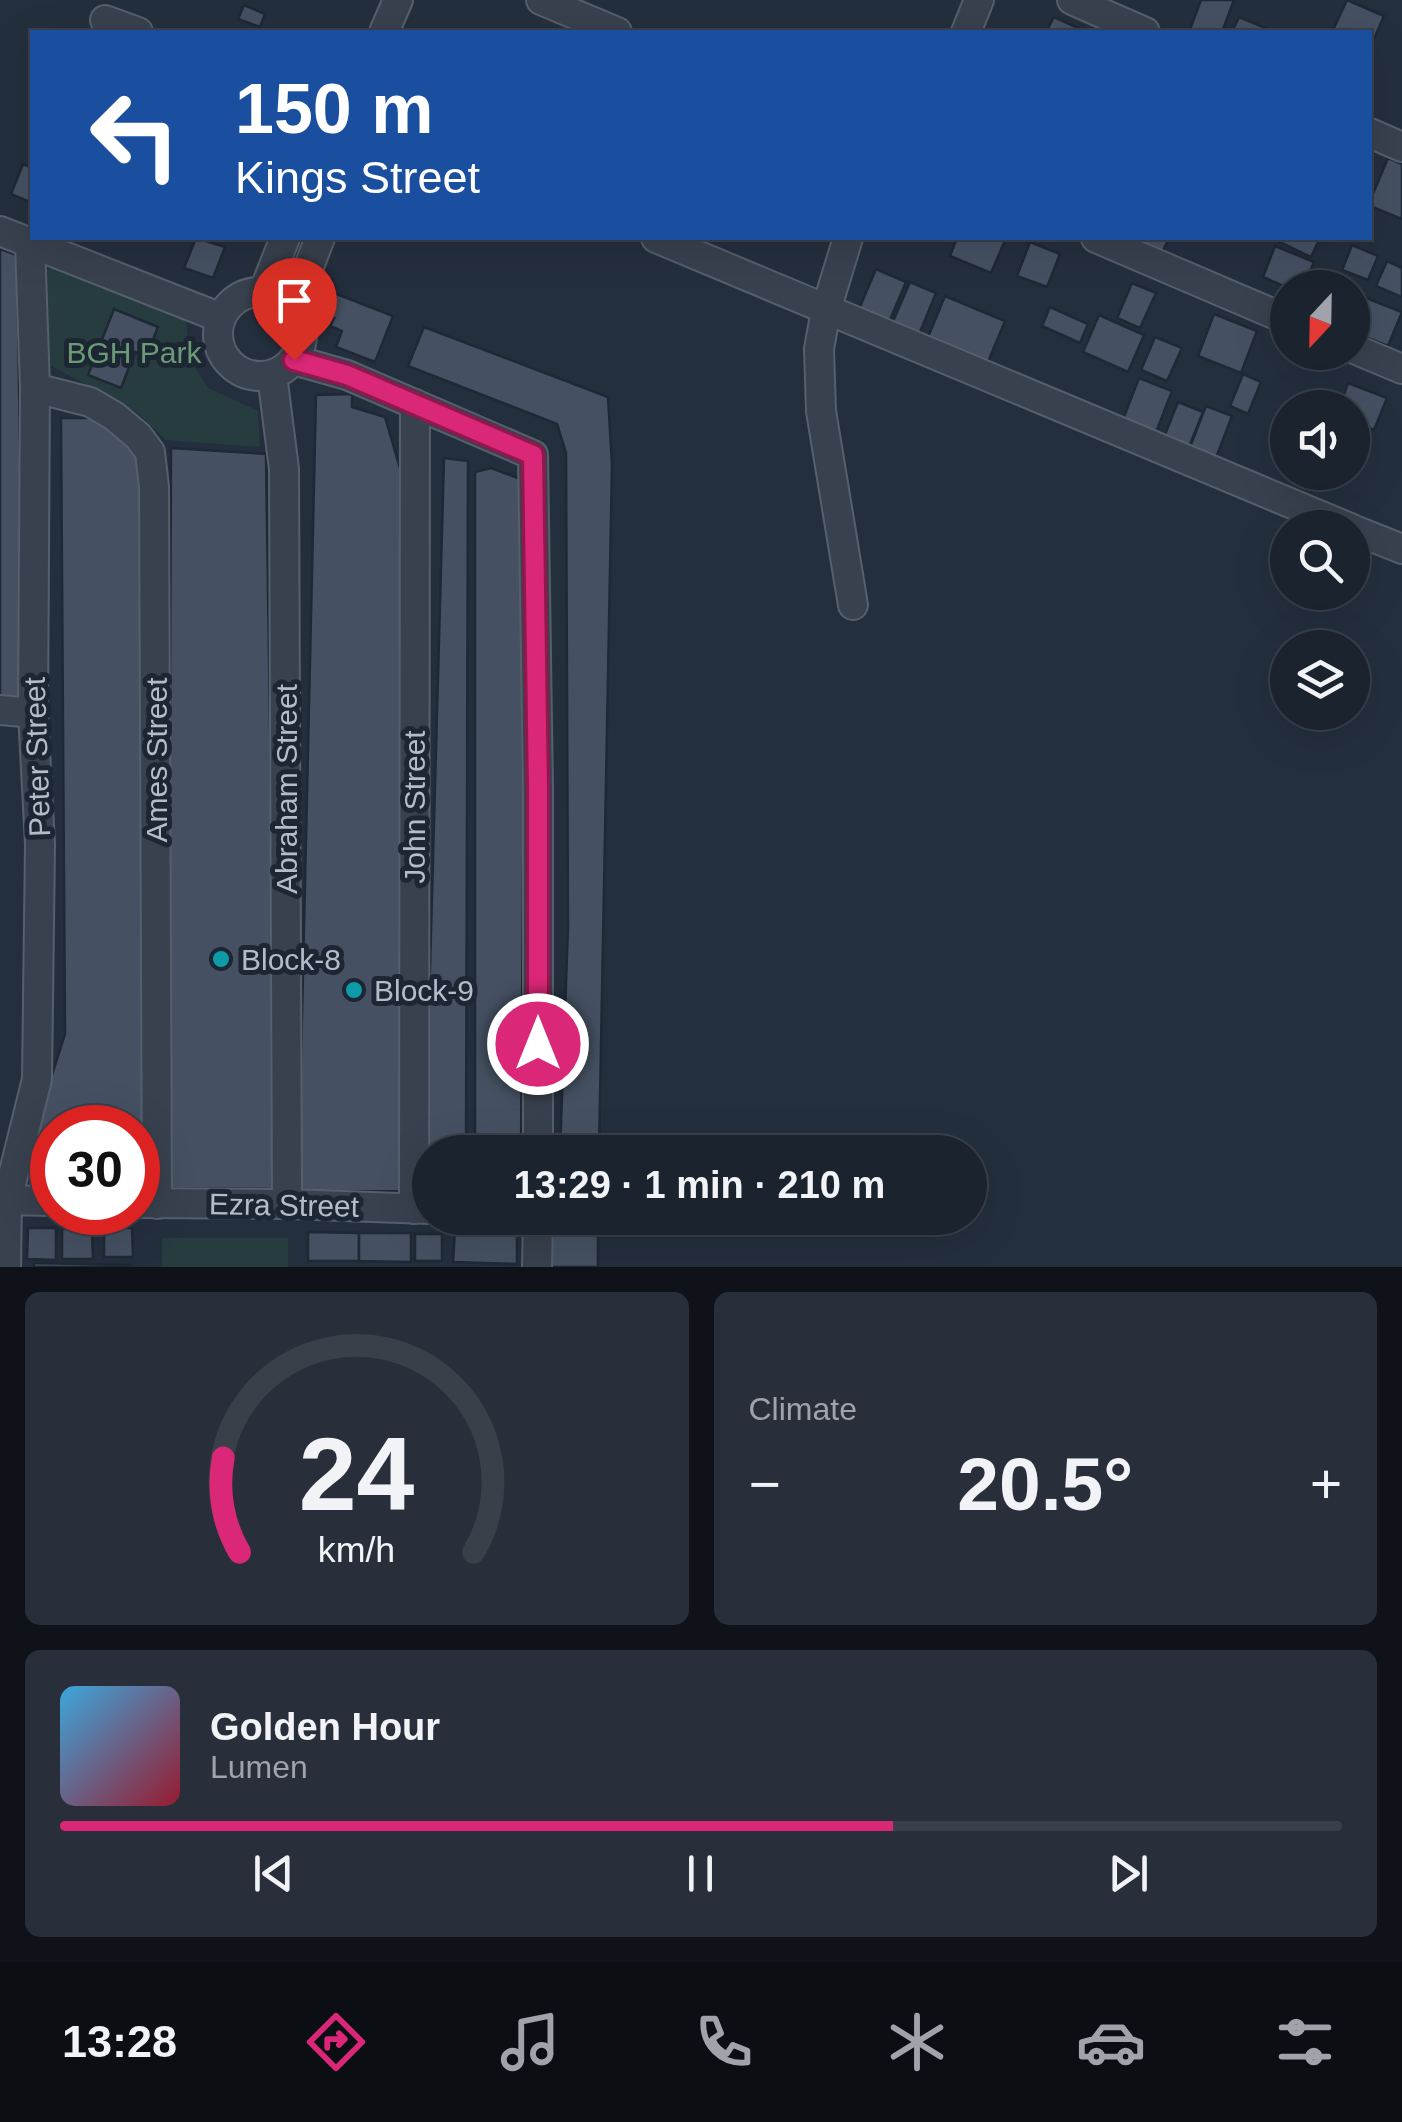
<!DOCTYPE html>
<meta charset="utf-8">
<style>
:root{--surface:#1b232e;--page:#282f3a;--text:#f1f3f6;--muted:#a0a4aa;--line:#39404a;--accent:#db2777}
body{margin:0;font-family:Arial,sans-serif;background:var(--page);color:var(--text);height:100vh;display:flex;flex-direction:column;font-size:38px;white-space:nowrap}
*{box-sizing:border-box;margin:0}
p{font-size:32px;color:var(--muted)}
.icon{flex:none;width:55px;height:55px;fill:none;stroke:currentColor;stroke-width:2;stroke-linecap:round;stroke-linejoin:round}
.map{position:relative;height:1267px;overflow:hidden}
.panel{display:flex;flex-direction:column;gap:25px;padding:25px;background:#0f1319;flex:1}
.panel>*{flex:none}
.guide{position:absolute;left:30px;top:30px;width:1342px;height:210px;border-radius:0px;box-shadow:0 10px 40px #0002,0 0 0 2px var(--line);background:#1a4fa0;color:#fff;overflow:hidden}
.needle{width:65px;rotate:202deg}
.fabs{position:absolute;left:1270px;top:270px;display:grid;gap:20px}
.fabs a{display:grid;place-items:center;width:100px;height:100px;border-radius:50%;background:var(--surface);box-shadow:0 10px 40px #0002,0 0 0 2px var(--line);font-size:50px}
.speed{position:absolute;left:30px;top:1105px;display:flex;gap:20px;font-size:50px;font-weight:700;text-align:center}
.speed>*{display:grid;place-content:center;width:130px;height:130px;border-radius:50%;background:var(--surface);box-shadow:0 10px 40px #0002,0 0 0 2px var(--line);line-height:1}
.speed .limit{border:15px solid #d22;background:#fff;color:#111}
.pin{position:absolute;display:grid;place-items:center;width:85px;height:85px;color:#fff;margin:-102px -42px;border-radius:50% 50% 50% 0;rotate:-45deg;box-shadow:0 0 10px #0007}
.pin .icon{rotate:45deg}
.me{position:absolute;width:110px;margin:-55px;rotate:0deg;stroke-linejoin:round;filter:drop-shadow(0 0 8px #0008)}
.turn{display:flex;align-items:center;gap:35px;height:210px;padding:0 40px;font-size:45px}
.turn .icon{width:130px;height:130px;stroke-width:2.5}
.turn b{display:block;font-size:70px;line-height:85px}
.big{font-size:75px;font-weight:600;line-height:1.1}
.panel .widget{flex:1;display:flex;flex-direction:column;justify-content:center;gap:15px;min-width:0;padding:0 35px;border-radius:15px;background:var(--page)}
.panel .dial{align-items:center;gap:0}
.dial svg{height:260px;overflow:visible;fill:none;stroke:var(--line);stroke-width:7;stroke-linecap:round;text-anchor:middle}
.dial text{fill:var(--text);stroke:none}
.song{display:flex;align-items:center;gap:30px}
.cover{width:120px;height:120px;border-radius:15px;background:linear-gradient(135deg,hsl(200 70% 55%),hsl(350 70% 35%))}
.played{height:10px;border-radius:5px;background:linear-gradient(90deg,var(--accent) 65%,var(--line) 65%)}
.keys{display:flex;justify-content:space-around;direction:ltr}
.heat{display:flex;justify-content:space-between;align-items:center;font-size:55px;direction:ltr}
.panel .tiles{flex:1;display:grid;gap:25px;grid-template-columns:1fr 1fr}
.widget:last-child{grid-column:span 2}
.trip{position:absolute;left:412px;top:1135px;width:575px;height:100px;border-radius:50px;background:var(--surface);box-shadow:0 10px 40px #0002,0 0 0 2px var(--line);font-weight:600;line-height:100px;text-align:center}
.tabs{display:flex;height:160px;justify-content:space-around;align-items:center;background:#0b0e12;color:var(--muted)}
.tabs .icon{width:70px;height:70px}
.tabs .current{color:var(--accent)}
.tabs b{font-size:45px;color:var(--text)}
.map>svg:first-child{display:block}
</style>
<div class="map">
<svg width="1402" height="1267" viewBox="0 0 1402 1267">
<rect width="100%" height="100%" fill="#242f3e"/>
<g fill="#263c3f">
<path d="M57 264 185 316 191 361 208 388 258 411 260 447 166 440 138 413 43 361 42 273Z"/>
<rect x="162" y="1238" width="126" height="29"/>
</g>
<g fill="#455162" stroke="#1f2835" stroke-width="2.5">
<path d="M1201 0H1234L1222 32H1189Z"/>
<path d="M1347 0 1384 16 1370 48V32H1332Z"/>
<path d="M244 5 265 14 260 27 238 19Z"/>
<path d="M1054 17 1078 28 1076 32H1046Z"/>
<path d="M1239 17 1268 29 1266 32H1232Z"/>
<path d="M1388 158 1402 164V219L1370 206V201Z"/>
<path d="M23 164 32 168V203L11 194Z"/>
<path d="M196 238 225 247 213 278 184 268Z"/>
<path d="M957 238H1006L991 273 950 256Z"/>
<path d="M1122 238H1169L1161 255Z"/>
<path d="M1280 238H1320L1311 257 1278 241Z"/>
<path d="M1030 242 1060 254 1047 287 1017 276Z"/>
<path d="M1352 245 1378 256 1368 280 1342 270Z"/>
<path d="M1275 246 1314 262 1303 288H1288L1263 277Z"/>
<path d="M0 249 17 255 24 704 0 703Z"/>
<path d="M1387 261 1402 268V297L1376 286Z"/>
<path d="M876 269 906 282 889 322 859 309Z"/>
<path d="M910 282 936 293 918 337 891 326Z"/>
<path d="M1132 283 1156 293 1140 328 1117 318Z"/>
<path d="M334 293 393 316 375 362 336 347 342 331 330 326 334 318 325 315Z"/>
<path d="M945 296 1005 321 988 362 928 337Z"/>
<path d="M1366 298 1402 312 1388 346 1353 332Z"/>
<path d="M1050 307 1088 324 1080 343 1042 326Z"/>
<path d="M114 309 158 327 146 357 135 352 121 388 88 375Z"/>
<path d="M1214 314 1257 331 1241 373 1198 356Z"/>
<path d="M1099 315 1144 335 1128 372 1083 352Z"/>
<path d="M424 327 608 397 612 465 599 1152H560L568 927 566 453 557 424 408 366Z"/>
<path d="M1155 337 1182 348 1167 381 1141 370Z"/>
<path d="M1243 374 1261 382 1248 414 1230 406Z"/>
<path d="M1139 378 1172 391 1153 440 1120 427Z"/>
<path d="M1348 383 1387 398 1374 430 1352 422V408H1339Z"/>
<path d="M352 394V407L385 417 406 489 403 1191 298 1192 316 395Z"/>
<path d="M1178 402 1203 412 1187 452 1162 442Z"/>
<path d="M1206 406 1232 416 1214 463 1188 452Z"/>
<path d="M61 418H89L114 428 135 450 145 508 147 1182H138V1128H52V1174L35 1173 41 1109 65 1034Z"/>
<path d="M171 448 266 454 277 1189 168 1188Z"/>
<path d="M444 458 468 461 466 1152H430V1187H424Z"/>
<path d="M491 468 526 481 521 1152H475V472Z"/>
<path d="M517 1227V1264L453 1262 455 1230Z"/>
<path d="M28 1228H56V1260L27 1259Z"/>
<path d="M104 1228H132L133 1257H104Z"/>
<path d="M62 1229H92L93 1259H62Z"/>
<path d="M598 1230V1267H549V1231Z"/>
<path d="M308 1232 359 1233V1261H308Z"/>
<path d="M359 1233H411V1262L359 1261Z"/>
<rect x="415" y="1234" width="27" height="27"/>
<path d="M34 1263 131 1265V1267H34Z"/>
</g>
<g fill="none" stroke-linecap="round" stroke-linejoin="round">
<g stroke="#565f6c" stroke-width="32">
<g id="minor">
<path d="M541 0 617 32"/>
<path d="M1072 0 1145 32"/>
<path d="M105 20 138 32"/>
<path d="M384 32 398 0"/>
<path d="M966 32 979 0"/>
<path d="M1370 133 1402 147"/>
<path d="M0 231 221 318"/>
<path d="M656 238 1350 528"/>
<path d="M848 238 826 310 819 349 821 411 853 605"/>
<path d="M1096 238 1288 320"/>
<circle cx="260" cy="334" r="42"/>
<path d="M263 293 285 238"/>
<path d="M293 308 320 238"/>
<path d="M1352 348 1402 369"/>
<path d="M294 360 347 375 533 455 538 790V1152"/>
<path d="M272 375 284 469 287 1204"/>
<path d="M35 388 90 402 114 416 138 436 150 452 154 487 157 1204"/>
<path d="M1352 529 1402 549"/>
<path d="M0 710 33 713"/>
<path d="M0 1200 52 1201"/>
<path d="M138 1203 287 1204 429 1209"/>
<path d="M414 1209 415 404"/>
<path d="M6 1267 7 1200 37 1079 40 844 33 713 35 388 30 243"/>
<path d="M537 1267 538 1218"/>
</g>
</g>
<use href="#minor" stroke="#38414e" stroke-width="28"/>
</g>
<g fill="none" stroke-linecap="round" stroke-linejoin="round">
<g stroke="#8e194d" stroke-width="25">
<path id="route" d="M294 360 347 375 533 455 538 790V1044"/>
</g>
<use href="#route" stroke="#db2777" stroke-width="18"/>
</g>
<g fill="#0f9aa8" stroke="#1d2633" stroke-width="4">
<circle cx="221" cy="959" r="10"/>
<circle cx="354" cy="990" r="10"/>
</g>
<g text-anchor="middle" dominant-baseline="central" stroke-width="10" stroke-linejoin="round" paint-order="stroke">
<g font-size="30" fill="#6b9a76" stroke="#1d2633">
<text x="134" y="352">BGH Park</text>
</g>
<g font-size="30" fill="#b4bcc9" stroke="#1d2633">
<text transform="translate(37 757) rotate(-92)">Peter Street</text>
<text transform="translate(156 760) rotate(-90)">Ames Street</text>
<text transform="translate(286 789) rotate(-90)">Abraham Street</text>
<text transform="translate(414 807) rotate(-90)">John Street</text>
<text transform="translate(284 1205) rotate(1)">Ezra Street</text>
</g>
<g font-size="30" fill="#b4bcc9" stroke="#1d2633" text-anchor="start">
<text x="241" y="959">Block-8</text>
<text x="374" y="990">Block-9</text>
</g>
</g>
</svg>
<div class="fabs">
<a><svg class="needle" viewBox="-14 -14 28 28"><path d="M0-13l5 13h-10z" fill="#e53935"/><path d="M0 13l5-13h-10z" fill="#a0a4aa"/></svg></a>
<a><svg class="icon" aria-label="sound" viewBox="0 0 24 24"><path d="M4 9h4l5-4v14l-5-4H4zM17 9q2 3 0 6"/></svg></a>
<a><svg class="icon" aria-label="search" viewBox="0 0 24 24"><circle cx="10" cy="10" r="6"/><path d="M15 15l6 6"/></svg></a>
<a><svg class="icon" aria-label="layers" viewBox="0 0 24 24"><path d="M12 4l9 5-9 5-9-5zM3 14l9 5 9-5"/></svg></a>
</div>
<div class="speed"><div class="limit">30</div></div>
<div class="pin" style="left:294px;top:360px;background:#d93025"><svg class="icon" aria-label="arrive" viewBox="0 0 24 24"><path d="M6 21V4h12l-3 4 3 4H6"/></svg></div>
<svg class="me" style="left:538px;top:1044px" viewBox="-20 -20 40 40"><circle r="17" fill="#db2777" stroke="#fff" stroke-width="3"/><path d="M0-11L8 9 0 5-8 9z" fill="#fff"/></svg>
<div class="trip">13:29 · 1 min · 210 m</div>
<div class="guide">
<div class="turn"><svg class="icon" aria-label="left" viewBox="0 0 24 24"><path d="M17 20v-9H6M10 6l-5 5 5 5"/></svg><div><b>150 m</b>Kings Street</div></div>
</div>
</div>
<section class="panel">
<div class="tiles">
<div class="widget dial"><svg viewBox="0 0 100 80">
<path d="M14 69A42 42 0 1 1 86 69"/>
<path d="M14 69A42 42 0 0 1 9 40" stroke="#db2777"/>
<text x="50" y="56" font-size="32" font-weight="700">24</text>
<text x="50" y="72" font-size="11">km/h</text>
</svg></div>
<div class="widget"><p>Climate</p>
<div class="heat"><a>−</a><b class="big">20.5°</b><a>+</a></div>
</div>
<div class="widget">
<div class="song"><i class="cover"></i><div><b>Golden Hour</b><p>Lumen</p></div></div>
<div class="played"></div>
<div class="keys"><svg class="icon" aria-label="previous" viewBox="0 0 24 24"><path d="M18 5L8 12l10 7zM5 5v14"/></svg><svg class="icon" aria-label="pause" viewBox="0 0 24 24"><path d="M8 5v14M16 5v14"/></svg><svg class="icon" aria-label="next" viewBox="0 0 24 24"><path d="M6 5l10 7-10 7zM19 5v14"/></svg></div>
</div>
</div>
</section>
<nav class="tabs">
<b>13:28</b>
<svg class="icon current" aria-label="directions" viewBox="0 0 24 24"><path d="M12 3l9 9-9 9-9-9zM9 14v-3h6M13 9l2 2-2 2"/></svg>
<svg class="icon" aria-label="music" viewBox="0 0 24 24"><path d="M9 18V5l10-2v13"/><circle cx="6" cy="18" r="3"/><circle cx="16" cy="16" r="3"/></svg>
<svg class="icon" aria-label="phone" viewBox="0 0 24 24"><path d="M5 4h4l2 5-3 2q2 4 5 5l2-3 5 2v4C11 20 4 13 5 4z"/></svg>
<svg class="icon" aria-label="climate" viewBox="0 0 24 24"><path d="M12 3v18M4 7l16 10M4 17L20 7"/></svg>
<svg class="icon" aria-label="car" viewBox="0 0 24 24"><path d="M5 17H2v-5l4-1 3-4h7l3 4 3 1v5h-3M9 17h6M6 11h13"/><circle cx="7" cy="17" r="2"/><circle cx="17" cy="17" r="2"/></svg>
<svg class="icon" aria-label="filters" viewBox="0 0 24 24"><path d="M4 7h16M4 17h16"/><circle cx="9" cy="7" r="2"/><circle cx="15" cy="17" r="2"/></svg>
</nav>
